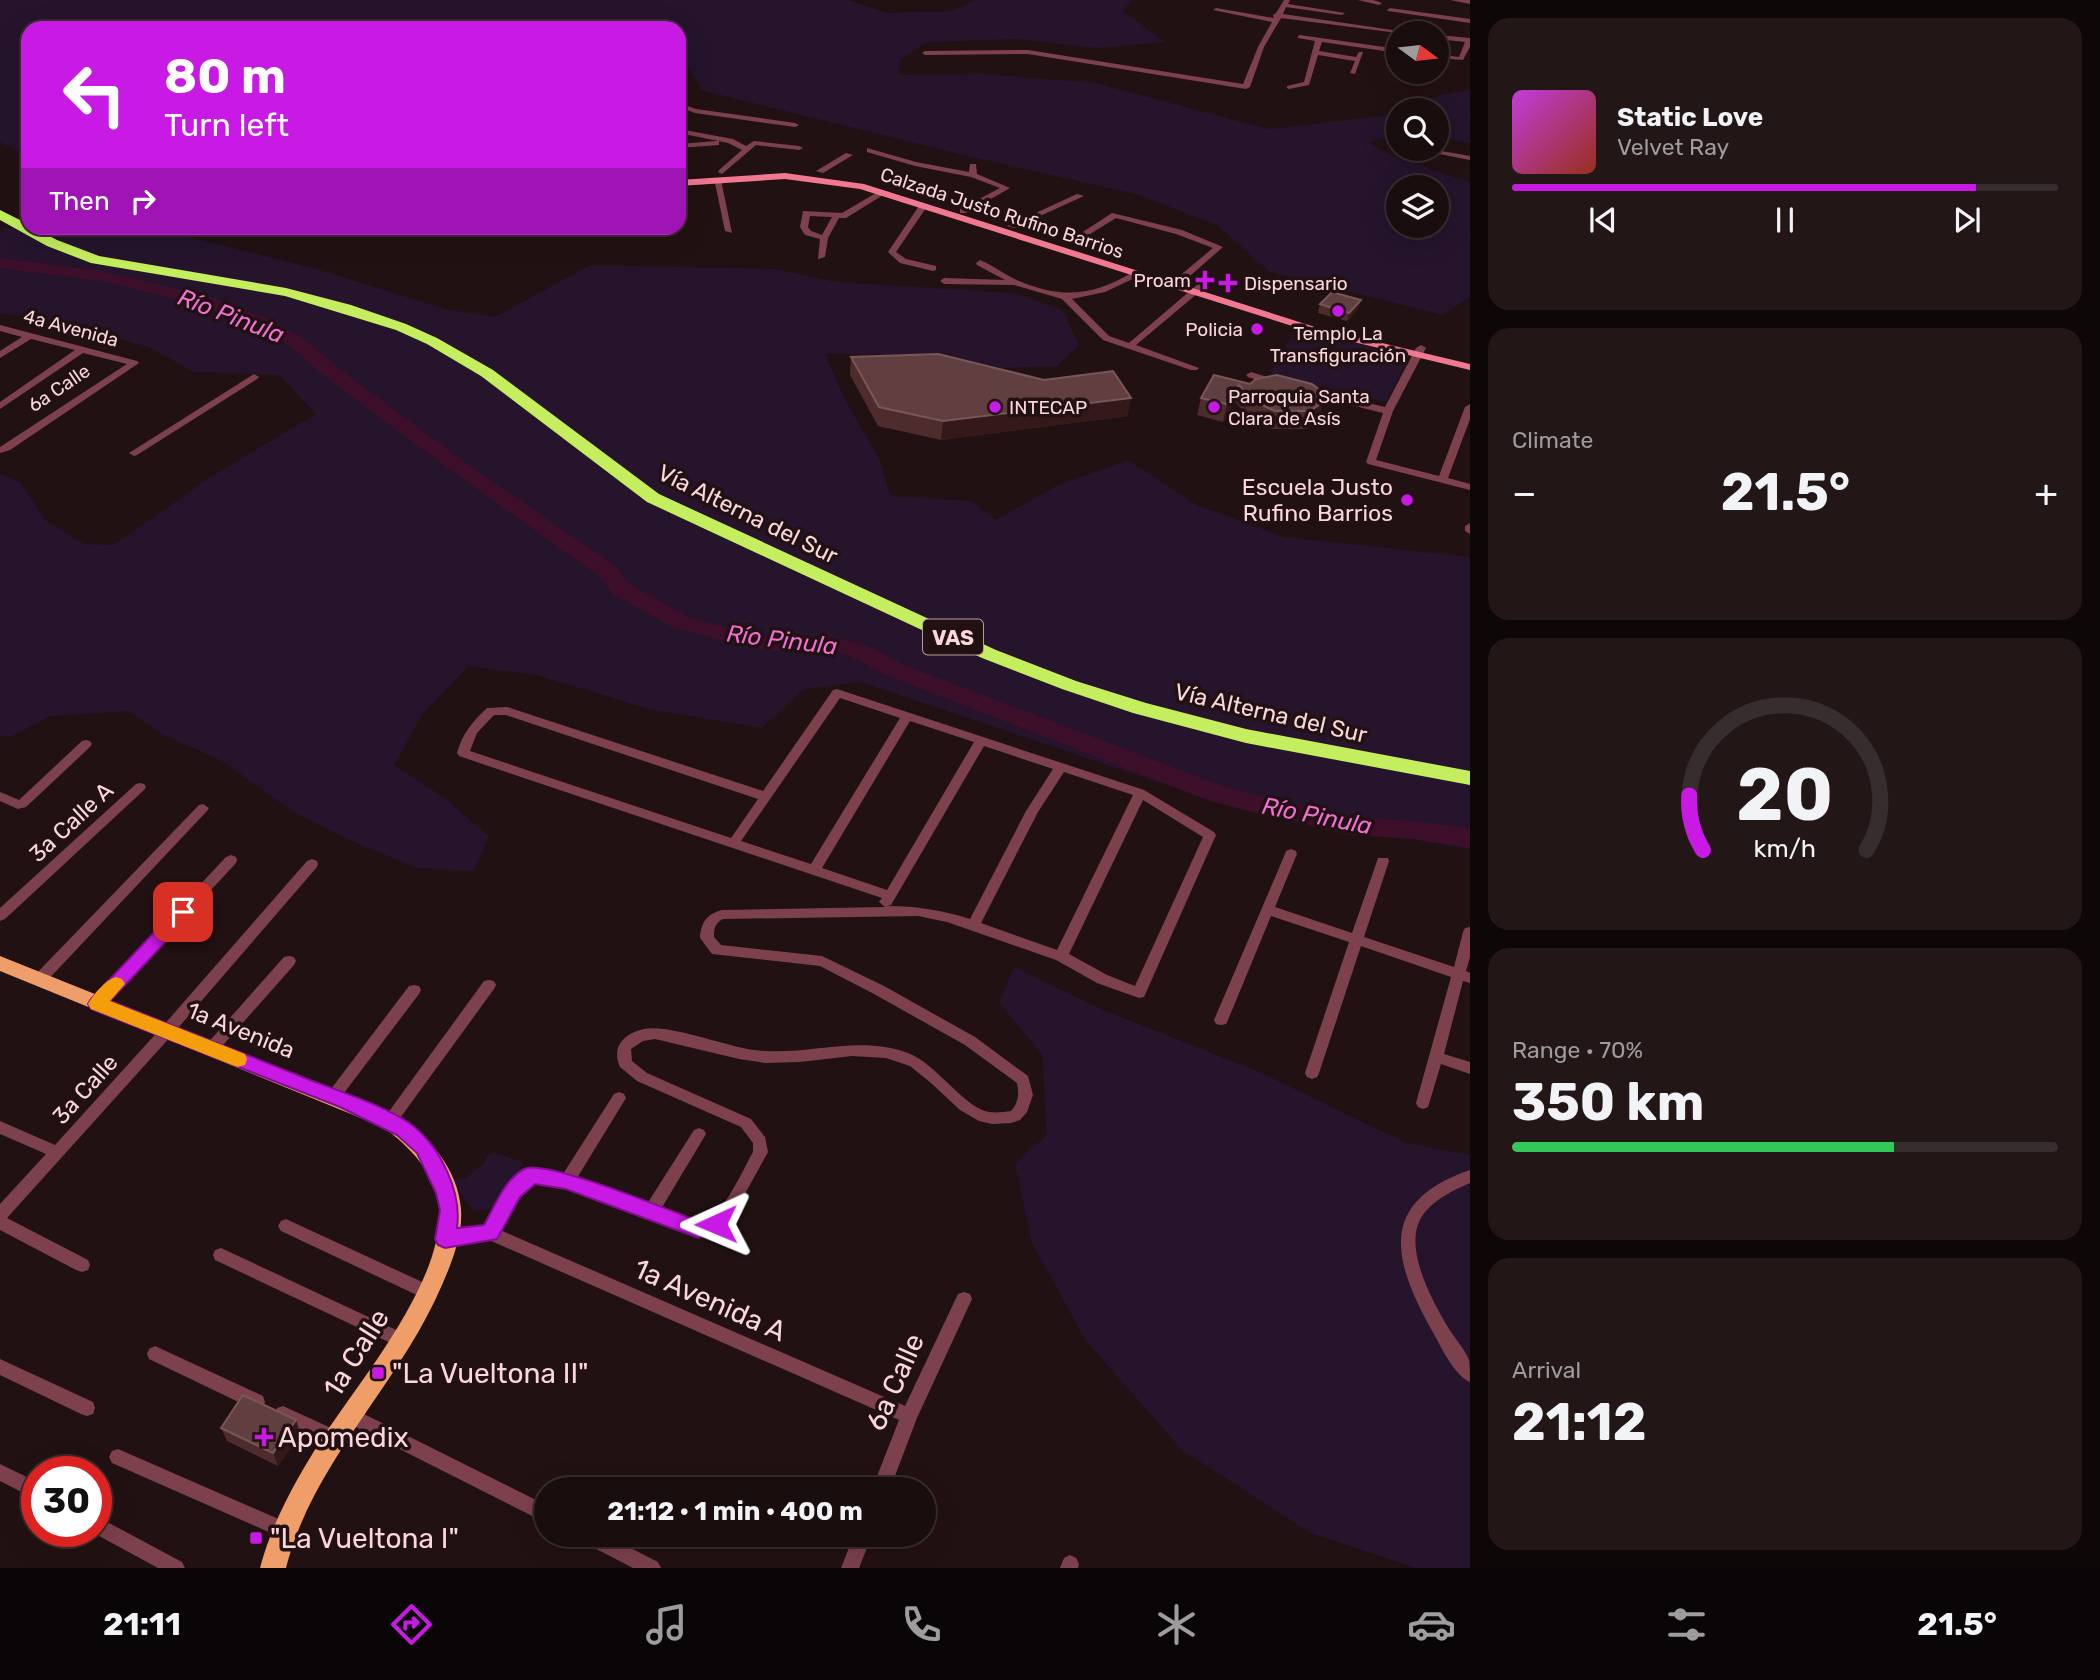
<!DOCTYPE html>
<meta charset="utf-8">
<style>
:root{--surface:#1a0d0e;--page:#231617;--text:#f1f3f6;--muted:#9f9c9e;--line:#382d2e;--accent:#c919e4}
body{margin:0;font-family:Rubik,sans-serif;background:var(--page);color:var(--text);height:100vh;display:flex;flex-direction:column;font-size:26px;white-space:nowrap}
*{box-sizing:border-box;margin:0}
p{font-size:23px;color:var(--muted)}
.icon{flex:none;width:38px;height:38px;fill:none;stroke:currentColor;stroke-width:2;stroke-linecap:round;stroke-linejoin:round}
.map{position:relative;flex:1;overflow:hidden}
.details{display:flex;flex-direction:column;gap:18px;padding:18px;background:#0e0708;width:630px}
.details>*{flex:none}
.top-card{position:absolute;left:21px;top:21px;width:665px;height:214px;border-radius:21px;box-shadow:0 7px 28px #0002,0 0 0 2px var(--line);background:#c919e4;color:#fff;overflow:hidden}
.needle{width:46px;rotate:105deg}
.buttons{position:absolute;left:1386px;top:21px;display:grid;gap:14px}
.buttons a{display:grid;place-items:center;width:63px;height:63px;border-radius:50%;background:var(--surface);box-shadow:0 7px 28px #0002,0 0 0 2px var(--line);font-size:35px}
.speed{position:absolute;left:21px;top:1456px;display:flex;gap:14px;font-size:35px;font-weight:700;text-align:center}
.speed>*{display:grid;place-content:center;width:91px;height:91px;border-radius:50%;background:var(--surface);box-shadow:0 7px 28px #0002,0 0 0 2px var(--line);line-height:1}
.speed .limit{border:10px solid #d22;background:#fff;color:#111}
.pin{position:absolute;display:grid;place-items:center;width:60px;height:60px;color:#fff;margin:-30px;border-radius:14px;box-shadow:0 4px 10px #0006}
.me{position:absolute;width:77px;margin:-38px;rotate:269deg;stroke-linejoin:round;filter:drop-shadow(0 0 5px #0008)}
.turn{display:flex;align-items:center;gap:24px;height:147px;padding:0 28px;font-size:32px}
.turn .icon{width:91px;height:91px;stroke-width:2.5}
.turn b{display:block;font-size:49px;line-height:60px}
.then{display:flex;align-items:center;height:66px;padding:0 28px;background:#0003;gap:14px;font-size:26px}
.big{font-size:52px;font-weight:700;line-height:1.1}
.details .widget{flex:1;display:flex;flex-direction:column;justify-content:center;gap:10px;min-width:0;padding:0 24px;border-radius:21px;background:var(--page)}
.details .dial{align-items:center;gap:0}
.dial svg{height:182px;overflow:visible;fill:none;stroke:var(--line);stroke-width:7;stroke-linecap:round;text-anchor:middle}
.dial text{fill:var(--text);stroke:none}
.song{display:flex;align-items:center;gap:21px}
.cover{width:84px;height:84px;border-radius:10px;background:linear-gradient(135deg,hsl(290 70% 55%),hsl(10 70% 35%))}
.played{height:7px;border-radius:4px;background:linear-gradient(90deg,var(--accent) 85%,var(--line) 85%)}
.keys{display:flex;justify-content:space-around;direction:ltr}
.heat{display:flex;justify-content:space-between;align-items:center;font-size:38px;direction:ltr}
.charge{height:10px;border-radius:5px;background:linear-gradient(90deg,#34c759 70%,var(--line) 0)}
.trip{position:absolute;left:534px;top:1477px;width:402px;height:70px;border-radius:35px;background:var(--surface);box-shadow:0 7px 28px #0002,0 0 0 2px var(--line);font-weight:700;line-height:70px;text-align:center}
.dock{display:flex;height:112px;justify-content:space-around;align-items:center;background:#0a0506;color:var(--muted)}
.dock .icon{width:49px;height:49px}
.dock .selected{color:var(--accent)}
.dock b{font-size:32px;color:var(--text)}
main{display:flex;flex:1;min-height:0}
.map>svg:first-child{display:block}
</style>
<main>
<div class="map">
<svg width="1470" height="1568" viewBox="0 0 1470 1568">
<rect width="100%" height="100%" fill="#221112"/>
<g fill="#25142c" fill-rule="evenodd">
<path d="M0 0H848L887 13 952 11 976 0H1132L1123 11 1165 42 1096 48 1018 39 927 42 900 60 899 75 982 74 1095 83 1269 129 1384 116 1398 111V133L1369 143 1397 158 1470 182V297L1443 315 1270 272 1217 225 1136 194 959 154 701 90 690 68 679 64V28H28V156L0 142ZM1437 187V226H1398V187Z"/>
<path d="M1470 90V143L1437 138V110H1399L1443 94Z"/>
<path d="M28 226 153 228 317 269 445 309 495 317 590 265 775 269 836 282 1013 293 1063 310 1079 345 1057 366 1004 368 938 355 825 354 845 400 880 460 890 496 971 501 996 520 1056 486 1128 460 1197 505 1284 537 1470 557V849L1241 810 860 682 804 689 762 728 649 709 537 675 469 666 424 712 394 765 443 797 489 836 474 871 417 868 352 841 292 811 222 761 162 734 129 711 51 716 10 737 0 735V473L21 483 45 520 84 544 114 545 209 478 316 414 279 375 194 372 149 347 31 316 0 314V228Z"/>
<path d="M1296 328 1409 356 1386 402 1270 374Z"/>
<path d="M1014 967 1103 1010 1262 1073 1406 1143 1470 1155V1568H1416L1311 1533 1183 1451 1086 1341 1032 1243 1015 1164 1047 1135 1042 1054 999 1003Z"/>
<path d="M495 1153 523 1162C513 1185 501 1215 473 1210L459 1192 454 1179 466 1178 486 1162 485 1156Z"/>
</g>
<g fill="none" stroke-linecap="round" stroke-linejoin="round">
<path fill="#3d0f2b" fill-rule="evenodd" d="M0 258 101 271 209 296 273 321 303 338 346 374 466 463 615 566 629 584 688 617 743 632 774 637 829 636 868 646 904 665 1225 787 1349 817 1413 821 1470 828V848L1413 839 1349 835 1210 801 886 675 850 656 829 650 774 651 742 646 672 627 613 594 599 576 452 471 332 382 289 346 259 329 196 304 101 281 0 268Z"/>
<g fill="#7c414c" fill-rule="evenodd">
<path d="M1284 0H1290L1288 4 1345 13 1342 15 1286 7 1283 14 1413 33H1398L1281 18 1264 47 1250 87 1246 89 1028 54 925 55 922 53 925 51 1028 50 1243 84 1258 47 1272 22 1213 10 1216 8 1274 18 1273 15 1276 13Z"/>
<path d="M1358 0H1373L1382 3 1379 5Z"/>
<path d="M1450 0H1470V4Z"/>
<path d="M1390 8 1470 19V23L1388 11 1387 10Z"/>
<path d="M1300 35 1398 49V53L1322 42 1319 51 1356 57 1359 52H1363L1355 74 1350 73 1355 61 1318 55 1309 85 1289 89 1287 88V86L1304 82 1315 41 1298 38V36Z"/>
<path d="M1437 35 1470 38V47L1463 60 1437 58V54L1459 57 1465 42 1437 39Z"/>
<path d="M1405 72H1411L1408 77 1403 76Z"/>
<path d="M679 103 696 109 795 123 799 125 795 127 695 113 679 107Z"/>
<path d="M679 129 733 139 746 146 754 141 799 146 803 148 799 150 756 145 722 174 718 172 719 170 742 150 728 143 679 133Z"/>
<path d="M716 141H719V145L679 148V144Z"/>
<path d="M867 148 916 162 969 172 970 164H976L977 174 1010 188 966 213H960V209L1000 188 971 177 915 166 867 152Z"/>
<path d="M1414 149H1430L1470 156V160Z"/>
<path d="M846 153 853 155 823 173 816 171Z"/>
<path d="M714 178 721 180 732 233 725 231Z"/>
<path d="M881 190 888 192 846 218H839L828 238 825 257 818 259 820 239 805 235 800 227 803 211 842 213ZM810 216 832 217 822 235 811 231 808 227Z"/>
<path d="M1077 194 1084 196 1014 228 1007 226Z"/>
<path d="M921 203 928 205 896 252 906 259 936 266V270L933 271 900 263 888 252Z"/>
<path d="M1112 213 1182 230 1223 247 1183 282H1177V278L1213 248 1176 234 1116 218 1082 239 1075 237Z"/>
<path d="M350 228H359L345 237H339V233Z"/>
<path d="M565 228H658L650 233H581Z"/>
<path d="M980 260C994 266 1005 275 1019 281 1062 299 1093 296 1133 272H1139V276L1105 292 1072 299 1109 336 1129 343 1198 284H1204V288L1136 345 1199 368 1197 370H1191L1103 340 1062 299 1014 285 944 284 940 281 944 278 1005 280 977 265 976 263Z"/>
<path d="M0 325 137 361 139 363 10 450 0 453V447L127 364 83 353 0 409V402L75 350 31 339 0 358V351L22 337 0 331Z"/>
<path d="M1421 345 1426 348 1393 411 1376 460 1439 476 1465 407 1470 404V419L1448 478 1470 484V490L1368 464 1366 462 1383 413 1302 393 1300 391 1305 388 1385 407 1416 348Z"/>
<path d="M1251 372 1277 380 1279 382 1274 385 1248 377 1246 375Z"/>
<path d="M254 374 259 377 257 379 137 455 134 456 129 453Z"/>
<path d="M1470 523V534L1465 531V526Z"/>
<path d="M837 689 1144 790 1214 832 1216 835 1144 997 1139 998 1097 983 1056 960 947 922 918 916 723 919C715 923 714 928 714 937L721 945 822 956 884 986 975 1037 1028 1076 1033 1095 1027 1112 1020 1120 1011 1123 992 1124 979 1121 960 1110 931 1083 910 1066 886 1058 852 1056 800 1062 765 1063 739 1059 655 1039 643 1041 631 1049 632 1061 647 1073 751 1119 765 1137 768 1152 730 1221 721 1229 698 1237 566 1187 534 1182 518 1196 500 1230 905 1406 958 1294 964 1292 970 1294 972 1299 917 1418 890 1489H872L899 1420 489 1240 445 1246 439 1244 437 1239 439 1234 445 1232 485 1227C494 1211 510 1173 529 1169 539 1167 554 1172 563 1174L614 1094 619 1092 624 1094 626 1098 577 1178 647 1204 694 1130 699 1128 704 1130 706 1134 661 1209C671 1213 686 1222 697 1223 720 1225 743 1169 753 1152V1143L741 1127 637 1081 620 1067C611 1047 624 1033 644 1029 670 1024 724 1046 754 1050 805 1057 858 1034 908 1053 937 1064 963 1107 989 1112 996 1113 1004 1112 1011 1111 1019 1102 1019 1094 1017 1083L965 1045 874 994 820 966 712 954 700 938C701 922 707 914 722 910L885 907 879 902 882 898 512 774 459 756 457 753C462 734 473 721 487 708L507 707 763 791 833 690ZM840 698 900 718 811 864 741 841ZM494 715H506L758 799 731 838 470 751 477 733ZM910 721 974 742 887 890 822 868ZM984 746 1053 769 1026 811 970 919C942 910 916 906 887 906L891 905ZM1064 772 1133 795 1057 950 981 923 1038 812ZM1143 800 1203 837 1135 986 1107 975 1069 954Z"/>
<path d="M86 740 90 741 92 744 90 747 26 807 18 809 0 801V792L19 800 82 741Z"/>
<path d="M140 783 144 784 146 787 144 790 5 919 0 921V908L136 784Z"/>
<path d="M203 804 209 808 207 811 44 984 39 985 34 984 32 980 34 976 199 805Z"/>
<path d="M1291 849 1296 851 1297 854 1275 907 1352 933 1377 861 1378 858H1388L1389 861 1364 937 1454 967 1463 932 1465 928 1470 927V957L1466 971 1470 973V983L1463 981 1444 1054 1470 1062V1074L1441 1064 1428 1107 1423 1109 1418 1107 1416 1103 1451 977 1361 946 1319 1073 1317 1077 1312 1079 1307 1077 1305 1073 1349 942 1271 916 1228 1020 1226 1024 1221 1025 1216 1024 1214 1020 1285 854 1286 851Z"/>
<path d="M231 855 236 857 237 860 236 863 102 1008 97 1009 92 1008 90 1004 92 1000 226 857Z"/>
<path d="M312 859 317 861 318 864 317 867 172 1035 7 1218 88 1260 90 1265 88 1270 82 1272 76 1270 0 1230V1204L46 1154 0 1134V1121L55 1145 162 1027 307 861Z"/>
<path d="M289 956 294 957 296 961 294 965 216 1053 211 1055 206 1053 204 1049 206 1045 284 957Z"/>
<path d="M489 980 494 981 496 985 494 989 395 1125 390 1127 385 1125 383 1121 385 1117 484 981Z"/>
<path d="M414 985 419 986 421 990 419 994 338 1101 333 1103 328 1101 326 1097 328 1093 409 986Z"/>
<path d="M1470 1170V1183C1454 1190 1437 1198 1425 1212 1400 1242 1430 1296 1446 1324 1452 1335 1465 1349 1469 1360 1470 1366 1470 1375 1470 1382 1456 1377 1442 1349 1435 1336 1394 1264 1374 1203 1470 1170Z"/>
<path d="M286 1219 433 1287 435 1292 433 1297 427 1299 421 1297 281 1231 278 1226 281 1221Z"/>
<path d="M221 1248 407 1335 409 1340 407 1345 401 1347 395 1345 215 1260 213 1255 215 1250Z"/>
<path d="M155 1346 263 1396 265 1402 263 1408 257 1410 251 1408 149 1359 147 1354 149 1349Z"/>
<path d="M0 1359 93 1402 95 1408 93 1414 87 1416 81 1414 0 1375Z"/>
<path d="M283 1406 342 1433 345 1439 342 1445 336 1447 277 1420 275 1414 277 1408Z"/>
<path d="M352 1408 546 1505V1523L346 1422 344 1416 346 1410Z"/>
<path d="M118 1449 290 1524 293 1530 290 1536 284 1539 278 1536 112 1463 109 1457 112 1451Z"/>
<path d="M0 1464 37 1482V1500L0 1481Z"/>
<path d="M96 1516 182 1562 185 1568H158L90 1531H96Z"/>
<path d="M578 1535H605L658 1562 661 1568H633L581 1541Z"/>
<path d="M854 1535H872L859 1568H841Z"/>
<path d="M1070 1555 1076 1558 1079 1564 1078 1568H1060L1064 1558Z"/>
</g>
<path fill="#f07891" fill-rule="evenodd" d="M785 173 864 184 1315 327 1470 364V370L1308 331 860 189 785 179 679 186V180Z"/>
<path fill="#ef9d69" fill-rule="evenodd" d="M0 956 397 1115C429 1136 458 1169 461 1209 463 1235 452 1262 442 1285 400 1384 312 1463 286 1568H260C273 1519 298 1476 325 1434 363 1377 445 1278 439 1208 435 1172 410 1147 383 1127L0 971Z"/>
<path fill="#c5ee5e" fill-rule="evenodd" d="M0 210 28 224V228H34L57 240 99 256 286 288 351 305 406 324 437 338 493 370 659 494 996 650 1076 681 1146 703 1246 729 1470 771V785L1246 743 1133 713 1062 689 982 658 647 502 481 376 427 344 396 330 285 296 91 263 47 246 0 220Z"/>
</g>
<g fill="#4e2c2d">
<path d="M1320 304 1358 309 1347 321 1318 313Z"/>
<path d="M851 357 1128 416 941 440 878 426 850 375Z"/>
<path d="M1214 375 1323 402 1318 420 1306 429H1271L1251 419 1235 402 1223 422 1197 415 1201 398Z"/>
<path d="M296 1420 300 1434 278 1466 227 1441 221 1428Z"/>
</g>
<g fill="#35191a">
<path d="M1361 300 1358 309 1347 321 1349 313Z"/>
<path d="M1239 385 1235 402 1223 422 1227 404Z"/>
<path d="M1131 398 1128 416 941 440 943 421Z"/>
<path d="M1323 402 1318 420 1306 429 1310 411Z"/>
<path d="M296 1420 300 1434 278 1466 273 1453Z"/>
</g>
<g fill="#613e40" stroke="#795658" stroke-width="2">
<path d="M1332 292 1361 300 1349 313 1320 304Z"/>
<path d="M938 354 1044 380 1113 371 1131 398 943 421 879 407 851 357Z"/>
<path d="M1214 375 1250 384 1256 379 1277 375 1312 384 1320 390 1323 402 1310 411H1275L1255 402 1239 385 1227 404 1201 398Z"/>
<path d="M243 1395 296 1420 273 1453 221 1428Z"/>
</g>
<path fill="#c919e4" stroke="#831094" stroke-width="2" d="M183 906 189 908 192 912 189 917 110 1001C177 1027 243 1053 310 1080 337 1090 390 1108 412 1125 441 1148 462 1192 457 1228L484 1225C495 1206 504 1180 524 1169 543 1158 671 1211 698 1221L716 1215 723 1218 726 1224 723 1230 698 1238 566 1189 535 1184 520 1197 497 1239 445 1248 438 1245 435 1239 440 1210 436 1193 417 1153 397 1135 340 1107 91 1009 88 1004 91 999 177 908Z"/>
<path fill="#f59e0b" d="M116 977 122 979 125 984 110 1001 245 1054 247 1059 245 1065 238 1067 232 1065 91 1009 88 1004C94 994 105 980 116 977Z"/>
<g fill="#c919e4" stroke="#221112" stroke-width="2.5">
<path d="M1201.5 269.5h7v7h7v7h-7v7h-7v-7h-7v-7h7z"/>
<path d="M1224.5 272.5h7v7h7v7h-7v7h-7v-7h-7v-7h7z"/>
<circle cx="1338" cy="311" r="7"/>
<circle cx="1257" cy="329" r="7"/>
<circle cx="995" cy="407" r="7"/>
<circle cx="1214" cy="407" r="7"/>
<circle cx="1407" cy="500" r="7"/>
<rect x="371" y="1366" width="14" height="14" rx="3.5"/>
<path d="M260.5 1426.5h7v7h7v7h-7v7h-7v-7h-7v-7h7z"/>
<rect x="249" y="1531" width="14" height="14" rx="3.5"/>
</g>
<g text-anchor="middle" dominant-baseline="central" stroke-width="7" stroke-linejoin="round" paint-order="stroke">
<g font-size="19" fill="#fbd6db" stroke="#221112">
<text transform="translate(1002 213) rotate(18)">Calzada Justo Rufino Barrios</text>
<text transform="translate(71 328) rotate(15)">4a Avenida</text>
<text transform="translate(59 388) rotate(-34)">6a Calle</text>
</g>
<g font-size="19" fill="#fbd6db" stroke="#221112" text-anchor="start">
<text x="1191" y="280" text-anchor="end">Proam</text>
<text x="1244" y="283">Dispensario</text>
<text x="1243" y="329" text-anchor="end">Policia</text>
<text x="1338" y="333" text-anchor="middle">Templo La<tspan x="1338" dy="22">Transfiguración</tspan></text>
<text x="1228" y="396">Parroquia Santa<tspan x="1228" dy="22">Clara de Asís</tspan></text>
<text x="1009" y="407">INTECAP</text>
</g>
<rect fill="#221112" stroke="#ba9b9f" stroke-width="2" x="923" y="619.5" width="60" height="35" rx="5"/>
<g font-size="21" font-weight="bold" fill="#fbd6db">
<text x="953" y="637">VAS</text>
</g>
<g font-size="23" fill="#fbd6db" stroke="#221112" text-anchor="end">
<text x="1393" y="487">Escuela Justo<tspan x="1393" dy="26">Rufino Barrios</tspan></text>
</g>
<g font-size="23" fill="#fbd6db" stroke="#221112">
<text transform="translate(748 514) rotate(26)">Vía Alterna del Sur</text>
<text transform="translate(1271 713) rotate(13)">Vía Alterna del Sur</text>
<text transform="translate(71 822) rotate(-43)">3a Calle A</text>
<text transform="translate(241 1030) rotate(22)">1a Avenida</text>
<text transform="translate(85 1089) rotate(-48)">3a Calle</text>
</g>
<g font-size="24" font-style="italic" fill="#f070d2" stroke="#221112">
<text transform="translate(231 316) rotate(21)">Río Pinula</text>
<text transform="translate(782 640) rotate(7)">Río Pinula</text>
<text transform="translate(1317 816) rotate(11)">Río Pinula</text>
</g>
<g font-size="28" fill="#fbd6db" stroke="#221112">
<text transform="translate(710 1300) rotate(24)">1a Avenida A</text>
<text transform="translate(356 1353) rotate(-58)">1a Calle</text>
<text transform="translate(895 1382) rotate(-66)">6a Calle</text>
</g>
<g font-size="28" fill="#fbd6db" stroke="#221112" text-anchor="start">
<text x="392" y="1373">"La Vueltona II"</text>
<text x="278" y="1437">Apomedix</text>
<text x="270" y="1538">"La Vueltona I"</text>
</g>
</g>
</svg>
<div class="buttons">
<a><svg class="needle" viewBox="-14 -14 28 28"><path d="M0-13l5 13h-10z" fill="#e53935"/><path d="M0 13l5-13h-10z" fill="#9f9c9e"/></svg></a>
<a><svg class="icon" aria-label="search" viewBox="0 0 24 24"><circle cx="10" cy="10" r="6"/><path d="M15 15l6 6"/></svg></a>
<a><svg class="icon" aria-label="layers" viewBox="0 0 24 24"><path d="M12 4l9 5-9 5-9-5zM3 14l9 5 9-5"/></svg></a>
</div>
<div class="speed"><div class="limit">30</div></div>
<div class="pin" style="left:183px;top:912px;background:#d93025"><svg class="icon" aria-label="arrive" viewBox="0 0 24 24"><path d="M6 21V4h12l-3 4 3 4H6"/></svg></div>
<svg class="me" style="left:716px;top:1224px" viewBox="-20 -20 40 40"><path d="M0-17L14 15 0 8-14 15z" fill="#c919e4" stroke="#fff" stroke-width="4"/></svg>
<div class="trip">21:12 · 1 min · 400 m</div>
<div class="top-card">
<div class="turn"><svg class="icon" aria-label="left" viewBox="0 0 24 24"><path d="M17 20v-9H6M10 6l-5 5 5 5"/></svg><div><b>80 m</b>Turn left</div></div>
<div class="then">Then<svg class="icon" aria-label="right" viewBox="0 0 24 24"><path d="M7 20v-9h11M14 6l5 5-5 5"/></svg></div>
</div>
</div>
<section class="details">
<div class="widget">
<div class="song"><i class="cover"></i><div><b>Static Love</b><p>Velvet Ray</p></div></div>
<div class="played"></div>
<div class="keys"><svg class="icon" aria-label="previous" viewBox="0 0 24 24"><path d="M18 5L8 12l10 7zM5 5v14"/></svg><svg class="icon" aria-label="pause" viewBox="0 0 24 24"><path d="M8 5v14M16 5v14"/></svg><svg class="icon" aria-label="next" viewBox="0 0 24 24"><path d="M6 5l10 7-10 7zM19 5v14"/></svg></div>
</div>
<div class="widget"><p>Climate</p>
<div class="heat"><a>−</a><b class="big">21.5°</b><a>+</a></div>
</div>
<div class="widget dial"><svg viewBox="0 0 100 80">
<path d="M14 69A42 42 0 1 1 86 69"/>
<path d="M14 69A42 42 0 0 1 8 45" stroke="#c919e4"/>
<text x="50" y="56" font-size="32" font-weight="700">20</text>
<text x="50" y="72" font-size="11">km/h</text>
</svg></div>
<div class="widget"><p>Range · 70%</p><b class="big">350 km</b><div class="charge"></div></div>
<div class="widget"><p>Arrival</p><b class="big">21:12</b></div>
</section>
</main>
<nav class="dock">
<b>21:11</b>
<svg class="icon selected" aria-label="directions" viewBox="0 0 24 24"><path d="M12 3l9 9-9 9-9-9zM9 14v-3h6M13 9l2 2-2 2"/></svg>
<svg class="icon" aria-label="music" viewBox="0 0 24 24"><path d="M9 18V5l10-2v13"/><circle cx="6" cy="18" r="3"/><circle cx="16" cy="16" r="3"/></svg>
<svg class="icon" aria-label="phone" viewBox="0 0 24 24"><path d="M5 4h4l2 5-3 2q2 4 5 5l2-3 5 2v4C11 20 4 13 5 4z"/></svg>
<svg class="icon" aria-label="climate" viewBox="0 0 24 24"><path d="M12 3v18M4 7l16 10M4 17L20 7"/></svg>
<svg class="icon" aria-label="car" viewBox="0 0 24 24"><path d="M5 17H2v-5l4-1 3-4h7l3 4 3 1v5h-3M9 17h6M6 11h13"/><circle cx="7" cy="17" r="2"/><circle cx="17" cy="17" r="2"/></svg>
<svg class="icon" aria-label="filters" viewBox="0 0 24 24"><path d="M4 7h16M4 17h16"/><circle cx="9" cy="7" r="2"/><circle cx="15" cy="17" r="2"/></svg>
<b>21.5°</b>
</nav>
